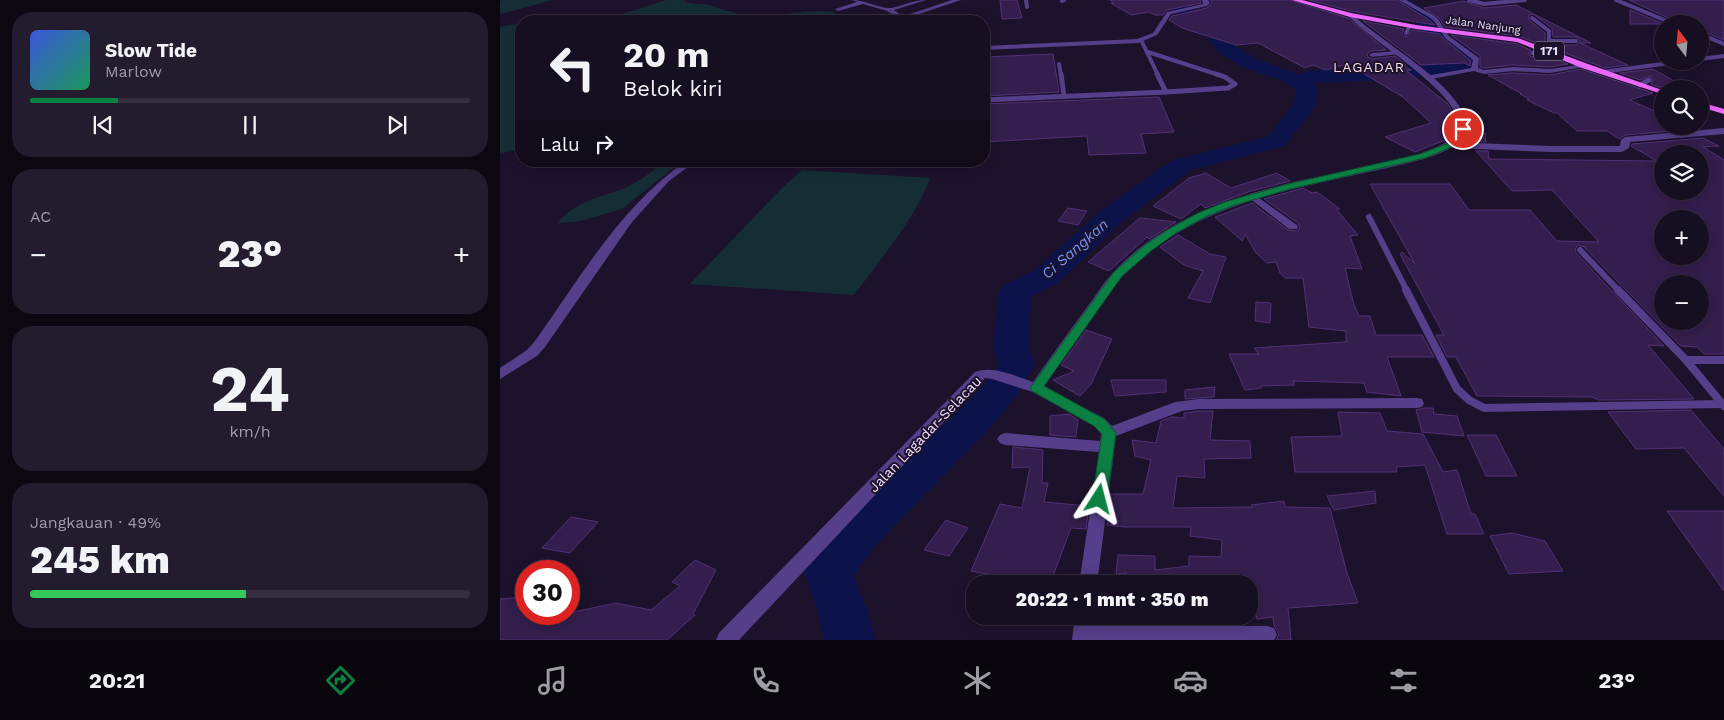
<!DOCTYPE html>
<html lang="id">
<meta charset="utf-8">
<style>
:root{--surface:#160e21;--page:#231c2e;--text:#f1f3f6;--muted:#9e9ca5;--line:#352e3f;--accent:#0b8043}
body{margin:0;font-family:"Work Sans",sans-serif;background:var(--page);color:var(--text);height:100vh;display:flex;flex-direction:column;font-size:19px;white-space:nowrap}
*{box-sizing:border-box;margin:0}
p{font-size:16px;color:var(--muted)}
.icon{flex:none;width:28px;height:28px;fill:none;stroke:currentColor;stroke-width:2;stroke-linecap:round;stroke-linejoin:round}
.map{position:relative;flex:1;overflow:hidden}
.details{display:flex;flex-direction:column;gap:12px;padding:12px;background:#0c0812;width:500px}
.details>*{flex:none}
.guide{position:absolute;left:15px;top:15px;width:475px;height:152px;border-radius:20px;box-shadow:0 2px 12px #0003,0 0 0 1px var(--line);background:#160e21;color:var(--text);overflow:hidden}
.needle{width:32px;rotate:344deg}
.controls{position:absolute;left:1154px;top:15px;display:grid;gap:10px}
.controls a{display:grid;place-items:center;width:55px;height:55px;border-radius:50%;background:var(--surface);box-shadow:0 2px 12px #0003,0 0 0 1px var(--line);font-size:25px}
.speed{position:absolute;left:15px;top:560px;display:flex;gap:10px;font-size:25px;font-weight:700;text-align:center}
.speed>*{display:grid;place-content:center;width:65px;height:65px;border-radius:50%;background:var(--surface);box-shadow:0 2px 12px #0003,0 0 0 1px var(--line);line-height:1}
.speed .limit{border:8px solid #d22;background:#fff;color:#111}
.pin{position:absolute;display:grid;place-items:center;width:42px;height:42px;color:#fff;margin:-21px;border:2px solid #fff;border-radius:50%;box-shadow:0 1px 5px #0007}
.me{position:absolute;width:55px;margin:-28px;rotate:9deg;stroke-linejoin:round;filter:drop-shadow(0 0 4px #0008)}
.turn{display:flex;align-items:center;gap:18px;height:105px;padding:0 25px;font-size:22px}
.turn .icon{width:65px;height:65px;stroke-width:2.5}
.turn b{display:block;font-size:35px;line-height:42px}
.then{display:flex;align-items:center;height:48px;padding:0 25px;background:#0003;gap:10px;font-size:19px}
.big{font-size:38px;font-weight:800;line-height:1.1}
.details .widget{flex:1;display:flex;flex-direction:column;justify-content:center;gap:8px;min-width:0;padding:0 18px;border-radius:20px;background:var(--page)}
.details .dial{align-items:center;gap:0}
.dial b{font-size:65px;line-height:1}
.song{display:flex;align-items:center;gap:15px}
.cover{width:60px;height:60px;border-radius:8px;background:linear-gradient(135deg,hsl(230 70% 55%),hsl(150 70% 35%))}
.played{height:5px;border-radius:2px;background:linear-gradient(90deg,var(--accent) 20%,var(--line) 20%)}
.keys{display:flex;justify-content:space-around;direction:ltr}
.heat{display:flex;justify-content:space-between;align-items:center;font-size:28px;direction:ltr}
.charge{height:8px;border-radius:4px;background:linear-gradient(90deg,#34c759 49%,var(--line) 0)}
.trip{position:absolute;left:466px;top:575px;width:292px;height:50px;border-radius:20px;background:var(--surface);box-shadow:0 2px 12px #0003,0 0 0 1px var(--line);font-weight:800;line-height:50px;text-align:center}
.tabs{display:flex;height:80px;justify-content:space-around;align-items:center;background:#09060d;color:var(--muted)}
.tabs .icon{width:35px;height:35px}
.tabs .active{color:var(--accent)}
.tabs b{font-size:22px;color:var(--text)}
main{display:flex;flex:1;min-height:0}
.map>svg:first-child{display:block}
</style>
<main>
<section class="details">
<div class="widget">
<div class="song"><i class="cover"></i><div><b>Slow Tide</b><p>Marlow</p></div></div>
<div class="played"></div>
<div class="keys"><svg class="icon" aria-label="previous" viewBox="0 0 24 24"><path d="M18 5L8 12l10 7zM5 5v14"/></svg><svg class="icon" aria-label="pause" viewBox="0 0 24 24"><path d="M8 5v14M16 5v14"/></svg><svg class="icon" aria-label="next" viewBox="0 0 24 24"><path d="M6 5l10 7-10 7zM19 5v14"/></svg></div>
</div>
<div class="widget"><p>AC</p>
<div class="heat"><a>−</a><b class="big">23°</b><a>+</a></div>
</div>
<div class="widget dial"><b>24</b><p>km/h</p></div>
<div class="widget"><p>Jangkauan · 49%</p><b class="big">245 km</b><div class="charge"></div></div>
</section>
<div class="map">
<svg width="1224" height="640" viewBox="0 0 1224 640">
<rect width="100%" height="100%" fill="#1d122c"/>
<g fill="#152e36">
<path d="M3 0H53L0 14V1Z"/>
<path d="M166 0H184L185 2C194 5 203 3 212 6 227 11 245 17 261 16 286 15 310 9 335 12L333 17C316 24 289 18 268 21H37L90 20 113 17Z"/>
<path d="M21 23V150L0 153V27Z"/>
<path d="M167 161H182L122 209 80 221 58 223C73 202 101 197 123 189 138 183 153 170 167 161Z"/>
<path d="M302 170 430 178C415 219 380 260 354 295L190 284 280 190Z"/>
</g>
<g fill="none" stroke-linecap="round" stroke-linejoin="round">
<path fill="#0c134a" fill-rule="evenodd" d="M653 0H676L686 4 719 28 729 42 756 59 799 74 814 70 893 68 955 60V57L922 35 916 19 890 0H909L923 9 933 20 936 29 970 50 974 60 970 69 963 71 893 80 813 83 817 88 816 104 785 146 691 170 623 221 558 283 531 297 529 346 535 364 519 393 493 425 376 545 354 576 367 609 376 640H324L317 609 304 573 311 558 344 517 465 405 492 375 499 364 493 346 499 292 504 285 536 269 603 209 673 160 769 136 794 103 796 90 783 81 742 67 716 50 706 35 674 10 656 3Z"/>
</g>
<g fill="#341e4d" stroke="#523178" fill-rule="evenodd">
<path d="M500 0H517L522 18 502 19Z"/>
<path d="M610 0H700L701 3 667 10 663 15H655L649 12 631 15 611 3H614Z"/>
<path d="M710 0H790L848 18 886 50 871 51 867 54 868 57 872 59 895 56 906 65 904 66 911 70 907 71 948 104 956 118 957 130 948 139 915 152 885 137 931 123 903 97 854 68 851 69 844 65 826 70 813 65 805 68 758 43 736 45 682 28 669 20 672 16 707 8 712 3Z"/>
<path d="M809 0H897L928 19 935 25 851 11Z"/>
<path d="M1129 0H1224V40L1200 30V24H1178L1175 21Z"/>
<path d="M964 1 984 8 1016 5 1091 43H1080L1128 65 1105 68 1049 47 1052 45H1076L1080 41 1076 37H1053L1052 28 1033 14 1029 15V20L1045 33V41L1040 44 1018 36 945 27 939 18 924 8Z"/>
<path d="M1130 10 1164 24H1130Z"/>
<path d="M863 21 904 29 902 34 906 37 912 30 940 34 944 39 971 61 970 66 964 63 921 65Z"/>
<path d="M951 35 1017 44 1031 50 1028 53 1031 57 1045 55 1068 64 1050 67 1013 65 984 68 980 67V56Z"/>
<path d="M553 54 559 92 484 96V57Z"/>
<path d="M1081 69 1153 93 1129 100 1162 114V126H1190L1195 129 1125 135 1120 139 1107 131H1077L1057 113H1054L1027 100 1029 99 1020 94H1022L988 75 1013 73 1050 75Z"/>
<path d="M1153 69 1183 86 1158 87 1151 84 1153 80 1151 76 1140 80 1120 73Z"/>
<path d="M659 97 674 132 641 134 646 153 589 155 587 136 484 142V104Z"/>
<path d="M968 118 977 121 982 133H985L986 142 962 141 969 131Z"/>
<path d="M1203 138 1219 146 1203 147 1224 160V354H1204L1197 347 1181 346 1084 247 1078 245 1075 249 1076 253 1164 346 1148 345 1194 399 1099 400 1092 397 977 396 956 357H947L936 335H944L900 254 902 252 915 264 870 184H950L969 210H1030L1057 241 1099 242 1052 190 1012 191 976 151H988L989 159 1157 161 1131 146 1132 144ZM1162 154H1200V191H1162ZM1162 219H1200V256H1162ZM1162 284H1200V321H1162Z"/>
<path d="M706 173 731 188 777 173 790 181 751 191 705 208 701 204 681 219 653 206 689 178Z"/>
<path d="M803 188 812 193 817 192 840 209H836L858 235 850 236 862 269 845 268 854 305 859 316H870L876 335H922L934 357H887L901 396 867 392 864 383 793 381 795 385 761 386V388L745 390 729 354H759L754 348 846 342V331L809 327 803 278H785L780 273 776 262 767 263 756 253 745 234 742 241 715 217 752 203 788 230 797 231 800 228 798 223 764 199Z"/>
<path d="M568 208 587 211 578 225 558 221Z"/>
<path d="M640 218 676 222 649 239 647 237 609 271 588 262Z"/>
<path d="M678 235 710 254 726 257 710 303 688 298 703 271 684 265 660 247Z"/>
<path d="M756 302 771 303 770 323 755 321Z"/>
<path d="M586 330 612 339 591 384 580 396 553 380 574 371 561 365Z"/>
<path d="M611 380H666V392L615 396Z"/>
<path d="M715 387 714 397 685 399V390Z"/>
<path d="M924 408H933L934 414 957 416 964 436 922 432 916 410Z"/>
<path d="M1191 410 1224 449V496L1184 448 1136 449 1108 412Z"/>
<path d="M699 411H713L710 440 750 441 751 458 704 459 705 478 677 476 673 508 752 507 751 505 784 501 785 507 830 508 847 573 858 603 788 608 791 640H776L779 634 774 626 773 617 757 619 749 580 689 577 690 584H623L622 575 627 573 616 574 618 555 655 556V570L689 566V556L721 557 722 540 690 536 691 527H624L607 525 610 494H643L651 460 635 456 632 440 656 443 661 421 672 417 684 418V413Z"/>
<path d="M838 412 880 413 887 431 923 434 943 472 957 470 971 514H975L984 534H947L925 465 896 467 897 472H795L791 437 842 436Z"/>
<path d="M569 414 578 420 576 437 550 435V416Z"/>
<path d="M967 435H996L1017 476H986Z"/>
<path d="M513 447 543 450 542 483H548L544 502 589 506 586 529 571 528 550 584H538L471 571 500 504 522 508 530 467 512 468Z"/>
<path d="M875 491 876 503 834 510 827 496Z"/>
<path d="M1167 511H1224V591Z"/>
<path d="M71 517 98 522 70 553 42 548Z"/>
<path d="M446 520 468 528 449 556 424 550Z"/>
<path d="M1012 533 1045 541 1063 571 1009 574 990 536Z"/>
<path d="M195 560 216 570 193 614 195 615 167 640H0V599L26 597V614H64L116 603 151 610 180 586 172 582Z"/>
</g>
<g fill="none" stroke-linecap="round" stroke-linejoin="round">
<g stroke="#553e8a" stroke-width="4">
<path d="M526 0 527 7"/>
<path d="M969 0 984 4 1025 0"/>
<path d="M1116 0 1174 24"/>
<path d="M562 1 564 0"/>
<path d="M1032 18 1049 31V43L1041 48"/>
<path d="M906 33 910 26"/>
<path d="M1200 34 1224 44"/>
<path d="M641 40 658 75"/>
<path d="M1049 41H1076"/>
<path d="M648 52 719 75"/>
<path d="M1032 53 1047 51"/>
<path d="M1200 59 1224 56"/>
<path d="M559 64 561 75"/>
<path d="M1102 72 1185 61"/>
</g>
<g stroke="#553e8a" stroke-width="5">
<path d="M561 74 564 96"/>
<path d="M1140 85 1149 80"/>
<path d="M666 92 728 88 735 84 725 77 716 74"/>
<path d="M484 100 666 92 657 74"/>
</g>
<g stroke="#553e8a" stroke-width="6">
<path d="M869 217 907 291"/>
<path d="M1080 250 1119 291"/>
</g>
<g stroke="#553e8a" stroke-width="8">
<path d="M906 290 957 389 969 400 984 408 1223 404"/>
<path d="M1118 290 1186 360H1224"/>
<path d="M1186 360 1224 406"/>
</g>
<g fill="#553e8a" fill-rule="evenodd">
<path d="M352 0C365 0 380 9 391 8 403 6 413 0 426 0L394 10 404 17 402 20 387 11 363 4 338 11 335 9 357 2Z"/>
<path d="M899 0H906L933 15 938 19 949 36 979 58 978 68 984 70 1013 67 1050 69 1085 64 1089 66 1050 73 1013 71 984 74 974 71 926 80V76L971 68 973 60 945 38 934 21 929 17Z"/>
<path d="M897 51 899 52V54L872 57 869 55 872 53Z"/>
<path d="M1224 128V134L1130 142 1129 148 1122 152H1052L951 148 947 145 951 142 1052 146H1120L1121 140 1125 137Z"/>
<path d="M186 161H196L169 181 132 222 45 347 37 356 0 379V368L27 350 35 341C79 279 122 205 186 161Z"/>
<path d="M752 193 797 225 798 227 797 229H789L749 198 747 196Z"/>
<path d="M536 383 604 418 612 426 675 402 699 399 917 398 922 399 924 403 922 407 917 408 699 409 682 411 616 436 597 584H579L599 452 505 445 500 443 497 439 500 435 505 433 600 441 601 434 594 426 531 391 529 388 531 385Z"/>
<path d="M575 616H593V625L767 626 774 628 777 635 774 640H572Z"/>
</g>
<g fill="#553e8a" fill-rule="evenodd">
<path d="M452 0H461L398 21H389Z"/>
<path d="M702 0H708L710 3 707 6 671 14 657 35 638 43 484 50V46L637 39 653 33 667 12 703 4Z"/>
<path d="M848 14H852C884 44 947 77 965 116 967 120 967 126 967 131 958 148 941 153 924 159 819 187 701 193 622 277 614 285 608 295 602 304 581 333 561 362 541 391L536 393 492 379 485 378 239 640H216L219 633 475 372C494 365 514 376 533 382 553 354 573 326 593 299 599 291 604 282 611 275 659 221 731 197 798 181 832 173 943 158 959 131 958 126 959 120 957 116 942 82 876 44 848 16Z"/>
</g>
<g fill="#ec67fc" fill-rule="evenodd">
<path d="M792 0H802L851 13 916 25 1018 38 1088 64 1162 90V94L1082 68 1017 42 916 29 850 17Z"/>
<path d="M1200 102 1224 109V114L1200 107Z"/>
</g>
</g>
<path fill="#0b8043" stroke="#07532c" d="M963 126 967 129 965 134 954 146 925 158 790 189 732 206 705 217 676 233 652 250 622 276 544 386 604 419 616 433 607 499 605 503 599 505 594 503 592 499 602 434 594 426 532 391 530 388 614 272 645 245 669 229 698 213 725 202 788 184 920 154 949 143 959 132 961 127Z"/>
<g text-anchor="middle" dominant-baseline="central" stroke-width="4" stroke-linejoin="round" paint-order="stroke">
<g font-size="11" fill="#eadefe" stroke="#1d122c">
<text transform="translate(983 25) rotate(8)">Jalan Nanjung</text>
</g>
<rect fill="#1d122c" stroke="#aca1bf" stroke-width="1" x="1034" y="41.5" width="30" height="19" rx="4"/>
<g font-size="12" font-weight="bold" fill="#eadefe">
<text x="1049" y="51">171</text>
</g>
<g font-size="14" letter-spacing="1" fill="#fee0eb" stroke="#1d122c">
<text x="869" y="67">LAGADAR</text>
</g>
<g font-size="14" fill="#eadefe" stroke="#1d122c">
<text transform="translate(425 434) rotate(-46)">Jalan Lagadar-Selacau</text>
</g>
<g font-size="15" font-style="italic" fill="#6e94fc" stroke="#1d122c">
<text transform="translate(575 249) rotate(-41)">Ci Sangkan</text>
</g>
</g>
</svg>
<div class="controls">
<a><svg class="needle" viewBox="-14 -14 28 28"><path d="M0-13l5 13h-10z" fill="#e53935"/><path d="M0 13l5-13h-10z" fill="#9e9ca5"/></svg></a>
<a><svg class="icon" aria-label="search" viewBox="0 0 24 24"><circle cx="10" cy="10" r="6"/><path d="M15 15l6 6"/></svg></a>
<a><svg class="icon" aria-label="layers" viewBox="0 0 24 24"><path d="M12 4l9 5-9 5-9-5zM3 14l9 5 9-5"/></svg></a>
<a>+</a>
<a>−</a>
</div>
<div class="speed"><div class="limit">30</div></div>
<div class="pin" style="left:963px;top:129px;background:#d93025"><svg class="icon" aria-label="arrive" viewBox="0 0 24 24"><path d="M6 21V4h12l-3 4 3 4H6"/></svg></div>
<svg class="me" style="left:599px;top:499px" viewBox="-20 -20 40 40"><path d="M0-17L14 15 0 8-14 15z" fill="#0b8043" stroke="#fff" stroke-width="4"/></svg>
<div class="trip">20:22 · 1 mnt · 350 m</div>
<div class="guide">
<div class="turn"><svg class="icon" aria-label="left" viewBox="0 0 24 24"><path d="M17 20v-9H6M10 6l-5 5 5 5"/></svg><div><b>20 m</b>Belok kiri</div></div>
<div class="then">Lalu<svg class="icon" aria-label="right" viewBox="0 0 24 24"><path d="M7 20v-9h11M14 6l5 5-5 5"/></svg></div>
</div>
</div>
</main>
<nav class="tabs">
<b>20:21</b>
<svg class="icon active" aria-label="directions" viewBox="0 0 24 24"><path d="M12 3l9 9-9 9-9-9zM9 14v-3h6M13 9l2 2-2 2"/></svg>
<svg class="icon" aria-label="music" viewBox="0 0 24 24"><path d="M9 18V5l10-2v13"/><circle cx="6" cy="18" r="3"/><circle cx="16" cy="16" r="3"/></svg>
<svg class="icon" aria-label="phone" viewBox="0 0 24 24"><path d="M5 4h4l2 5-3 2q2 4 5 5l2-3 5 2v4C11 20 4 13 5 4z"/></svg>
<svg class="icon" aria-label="climate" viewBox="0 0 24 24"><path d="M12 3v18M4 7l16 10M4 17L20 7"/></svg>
<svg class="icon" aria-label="car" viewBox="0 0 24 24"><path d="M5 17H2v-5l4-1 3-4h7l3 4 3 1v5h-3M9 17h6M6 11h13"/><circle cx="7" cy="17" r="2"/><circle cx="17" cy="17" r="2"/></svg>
<svg class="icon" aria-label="filters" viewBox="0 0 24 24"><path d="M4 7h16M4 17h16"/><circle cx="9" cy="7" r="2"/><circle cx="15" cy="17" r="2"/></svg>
<b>23°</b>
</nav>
